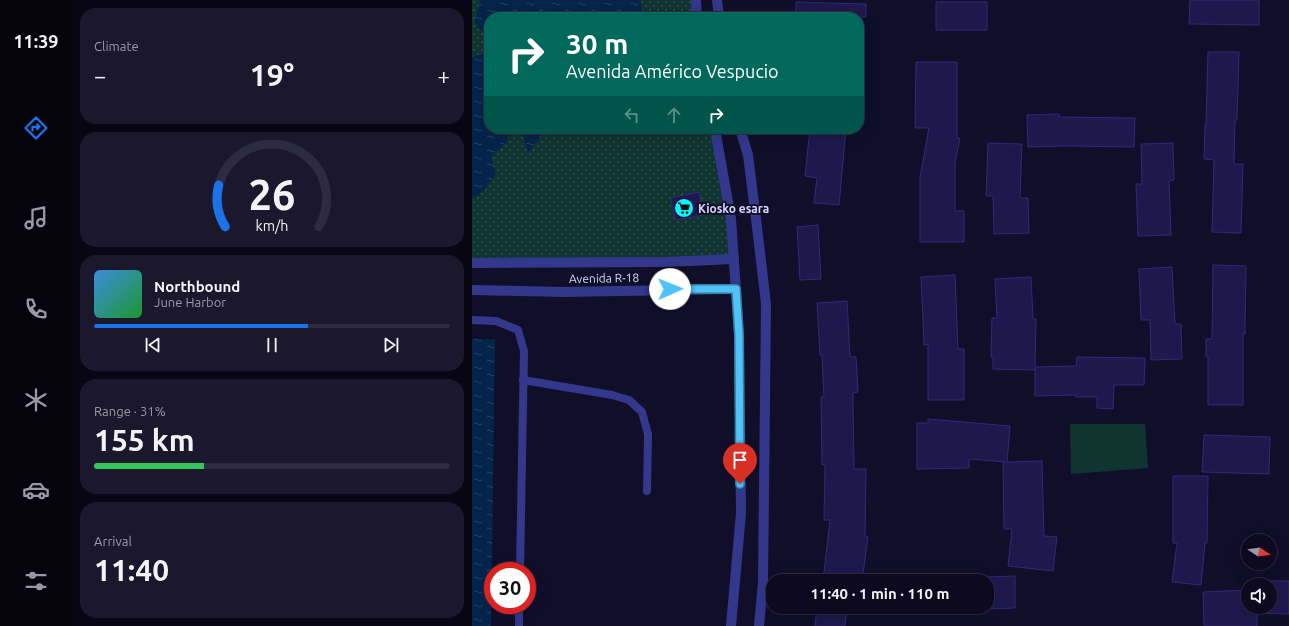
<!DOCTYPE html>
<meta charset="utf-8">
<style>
:root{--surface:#0d0a20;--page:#1b182d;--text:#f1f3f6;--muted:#9a9aa5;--line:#2d2b3e;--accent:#1a73e8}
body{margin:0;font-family:Ubuntu,sans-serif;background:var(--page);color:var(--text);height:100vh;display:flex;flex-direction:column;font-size:15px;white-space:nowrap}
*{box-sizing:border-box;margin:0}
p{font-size:13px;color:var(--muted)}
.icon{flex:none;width:22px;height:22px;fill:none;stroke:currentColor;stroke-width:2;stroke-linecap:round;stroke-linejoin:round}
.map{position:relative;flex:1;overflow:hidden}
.details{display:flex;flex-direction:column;gap:8px;padding:8px;background:#070612;width:400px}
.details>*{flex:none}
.guide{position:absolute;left:12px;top:12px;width:380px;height:122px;border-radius:16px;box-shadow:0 4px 16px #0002,0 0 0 1px var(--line);background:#00695c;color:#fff;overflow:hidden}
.needle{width:26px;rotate:103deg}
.fabs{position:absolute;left:769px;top:534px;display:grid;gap:8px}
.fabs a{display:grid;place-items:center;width:36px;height:36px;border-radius:50%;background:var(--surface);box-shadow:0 4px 16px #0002,0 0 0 1px var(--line);font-size:20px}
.speed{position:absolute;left:12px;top:562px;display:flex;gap:8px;font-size:20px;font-weight:700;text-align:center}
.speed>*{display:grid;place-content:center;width:52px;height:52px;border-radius:50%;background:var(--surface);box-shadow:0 4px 16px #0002,0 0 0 1px var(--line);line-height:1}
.speed .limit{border:6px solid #d22;background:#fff;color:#111}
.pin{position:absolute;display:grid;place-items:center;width:34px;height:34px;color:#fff;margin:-41px -17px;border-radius:50% 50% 50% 0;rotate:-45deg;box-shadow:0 0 4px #0007}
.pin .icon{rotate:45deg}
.me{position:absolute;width:44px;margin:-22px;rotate:89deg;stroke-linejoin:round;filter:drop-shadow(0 0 3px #0008)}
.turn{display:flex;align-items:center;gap:14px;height:84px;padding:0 16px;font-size:18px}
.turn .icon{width:52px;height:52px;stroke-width:2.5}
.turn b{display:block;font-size:28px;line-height:34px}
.lanes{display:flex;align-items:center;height:38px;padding:0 16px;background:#0003;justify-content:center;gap:20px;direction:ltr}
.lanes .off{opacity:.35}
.big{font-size:30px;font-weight:600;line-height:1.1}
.details .widget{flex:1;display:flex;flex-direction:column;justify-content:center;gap:6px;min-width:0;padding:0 14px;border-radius:16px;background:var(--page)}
.details .dial{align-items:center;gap:0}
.dial svg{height:104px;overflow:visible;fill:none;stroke:var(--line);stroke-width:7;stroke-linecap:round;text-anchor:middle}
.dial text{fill:var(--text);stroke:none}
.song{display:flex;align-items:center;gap:12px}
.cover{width:48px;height:48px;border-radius:6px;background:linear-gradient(135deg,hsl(210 70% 55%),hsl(130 70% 35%))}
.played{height:4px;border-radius:2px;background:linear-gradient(90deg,var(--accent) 60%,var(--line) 60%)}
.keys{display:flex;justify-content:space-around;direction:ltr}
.heat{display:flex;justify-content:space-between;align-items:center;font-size:22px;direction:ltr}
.charge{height:6px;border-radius:3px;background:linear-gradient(90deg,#34c759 31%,var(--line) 0)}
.trip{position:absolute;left:294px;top:574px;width:228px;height:40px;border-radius:16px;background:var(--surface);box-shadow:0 4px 16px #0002,0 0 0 1px var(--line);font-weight:600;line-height:40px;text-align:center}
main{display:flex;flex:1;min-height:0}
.menu{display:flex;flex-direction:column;width:72px;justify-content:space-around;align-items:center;background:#05040d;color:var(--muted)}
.menu .icon{width:28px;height:28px}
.menu .current{color:var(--accent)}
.menu b{font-size:18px;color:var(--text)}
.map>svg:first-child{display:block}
</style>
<main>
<nav class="menu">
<b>11:39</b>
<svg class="icon current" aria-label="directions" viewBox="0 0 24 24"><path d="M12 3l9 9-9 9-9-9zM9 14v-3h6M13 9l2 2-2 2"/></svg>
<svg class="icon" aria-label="music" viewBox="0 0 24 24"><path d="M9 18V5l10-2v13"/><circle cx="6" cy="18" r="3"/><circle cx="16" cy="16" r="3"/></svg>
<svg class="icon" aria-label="phone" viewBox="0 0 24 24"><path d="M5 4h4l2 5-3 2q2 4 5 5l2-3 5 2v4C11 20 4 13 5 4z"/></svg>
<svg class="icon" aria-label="climate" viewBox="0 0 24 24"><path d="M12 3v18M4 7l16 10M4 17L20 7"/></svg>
<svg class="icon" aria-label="car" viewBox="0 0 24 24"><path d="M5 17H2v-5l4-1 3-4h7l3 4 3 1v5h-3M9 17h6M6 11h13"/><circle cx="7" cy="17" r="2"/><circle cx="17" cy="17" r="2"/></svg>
<svg class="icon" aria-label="filters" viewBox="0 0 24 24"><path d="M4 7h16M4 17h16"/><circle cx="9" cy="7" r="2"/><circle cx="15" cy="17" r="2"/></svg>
</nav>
<section class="details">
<div class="widget"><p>Climate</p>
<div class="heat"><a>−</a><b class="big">19°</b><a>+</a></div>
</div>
<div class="widget dial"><svg viewBox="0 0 100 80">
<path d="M14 69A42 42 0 1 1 86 69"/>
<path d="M14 69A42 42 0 0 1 9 37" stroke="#1a73e8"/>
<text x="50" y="56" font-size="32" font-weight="700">26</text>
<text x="50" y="72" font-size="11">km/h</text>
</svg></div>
<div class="widget">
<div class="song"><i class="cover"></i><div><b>Northbound</b><p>June Harbor</p></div></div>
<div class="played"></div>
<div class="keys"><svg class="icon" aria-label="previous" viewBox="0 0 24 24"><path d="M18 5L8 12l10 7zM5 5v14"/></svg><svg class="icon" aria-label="pause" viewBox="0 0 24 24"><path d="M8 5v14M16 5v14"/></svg><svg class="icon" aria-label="next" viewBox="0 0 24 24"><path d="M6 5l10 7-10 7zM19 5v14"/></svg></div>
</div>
<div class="widget"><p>Range · 31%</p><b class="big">155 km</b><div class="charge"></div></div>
<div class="widget"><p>Arrival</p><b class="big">11:40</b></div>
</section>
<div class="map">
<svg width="817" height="626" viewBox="0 0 817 626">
<defs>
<pattern id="grass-dots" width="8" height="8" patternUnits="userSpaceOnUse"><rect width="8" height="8" fill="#103531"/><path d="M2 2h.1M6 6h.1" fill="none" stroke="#325250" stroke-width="1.8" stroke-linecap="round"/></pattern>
<pattern id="water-ripples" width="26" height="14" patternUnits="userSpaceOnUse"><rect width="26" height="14" fill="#05244c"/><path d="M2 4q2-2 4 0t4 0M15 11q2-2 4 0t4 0" fill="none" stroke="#294367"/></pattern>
</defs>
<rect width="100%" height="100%" fill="#110e2a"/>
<path fill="url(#grass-dots)" d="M0 0H224L225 17H17V129H243L262 259 0 263Z"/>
<path fill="#103531" d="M598 424H673L676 468 599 474Z"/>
<g fill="url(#water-ripples)">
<path d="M8 0H169L170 12 168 17H17V39L3 23Z"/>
<path d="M11 54 17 60V129H38L34 143 19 157 24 174 12 191 0 199V57Z"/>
<path d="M49 129H78L69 136 56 153Z"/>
<path d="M0 339H23L19 626H0Z"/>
</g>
<g fill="#1f184d" stroke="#32287b">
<path d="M718 0H787V25L717 24Z"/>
<path d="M324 2 394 4V17H324Z"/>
<rect x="464" y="2" width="51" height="28"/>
<path d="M736 52H767L765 120H763L762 164H771L769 233 740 232 742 160 732 159 733 124 734 125Z"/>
<path d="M444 62H485V138H488L483 163V211H492V242H448V177L457 128H443Z"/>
<path d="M587 114V117L663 118 662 147 594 146 556 147 555 115Z"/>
<path d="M338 129H374L367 205 342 203 345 178 333 176Z"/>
<path d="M516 143 550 144 548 198H556L557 233 522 234 521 196H514Z"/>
<path d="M701 143 702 180 697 181 699 235 666 236 664 184H670L669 144Z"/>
<path d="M227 192 231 215 203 220 199 198Z"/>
<path d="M346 225 349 279 328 280 325 227Z"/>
<path d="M741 265 774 266 773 334H771V405H736V356H734V339H740Z"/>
<path d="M700 267 703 324H709L710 359 679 360 678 320H669L667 269Z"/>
<path d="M483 275 486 349H492V400H456V344L452 345 449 277Z"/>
<path d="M559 277 561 319H564L563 367 604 366 605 357 673 358 672 385H642L641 409 625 408V397H604V395L563 396V368V370L521 369V357H519L520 318H525L523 279Z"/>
<path d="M375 301 378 357H384L386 392 381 393 382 469H394L393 536 396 537 390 581H351L358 520H352L353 464 350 465 349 397H352L350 355H348L345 303Z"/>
<path d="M456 419 538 426 535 462 570 461 572 536 585 537 581 571 536 566 540 529H532L531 462H534L497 459V468L445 469V423H456Z"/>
<path d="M732 435 798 437 797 474 730 472Z"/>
<path d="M701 476H736L735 543H733L729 585 700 582 705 543H701Z"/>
<path d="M543 576V608L515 609V577Z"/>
<path d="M786 581H817V614L785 613V626H732L731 592 776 590V607H798V585H786Z"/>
<path d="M345 607H375L373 626H343Z"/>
</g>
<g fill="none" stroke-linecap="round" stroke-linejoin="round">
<g stroke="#34388d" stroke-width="8">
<path d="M0 320 24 321 46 330 52 351 48 571"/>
<path d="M51 380 140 395 157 400 170 412 176 434 175 491"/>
<path d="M47 626V605"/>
</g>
<g stroke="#34388d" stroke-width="10">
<path d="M224 0 225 17"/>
<path d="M245 0 247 17"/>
<path d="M243 129 259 219 267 335 269 513 259 626"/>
<path d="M268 129 276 155 285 227 294 304 291 582 287 626"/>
<path d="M0 263 193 262 262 259"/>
<path d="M0 290 92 292 264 289"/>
</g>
</g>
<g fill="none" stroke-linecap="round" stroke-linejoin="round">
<g stroke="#337fa1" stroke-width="10">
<path id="route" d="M198 289H264L267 335 268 484"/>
</g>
<use href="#route" stroke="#4fc3f7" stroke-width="7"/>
</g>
<defs>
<g id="supermarket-disc" transform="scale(1)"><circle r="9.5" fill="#03f9ff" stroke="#110e2a"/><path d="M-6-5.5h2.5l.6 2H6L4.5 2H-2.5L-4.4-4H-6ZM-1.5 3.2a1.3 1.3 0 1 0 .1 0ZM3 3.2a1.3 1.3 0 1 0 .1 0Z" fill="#111"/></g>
</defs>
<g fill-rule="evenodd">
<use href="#supermarket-disc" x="212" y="208"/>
</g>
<g text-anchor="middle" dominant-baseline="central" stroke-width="4" stroke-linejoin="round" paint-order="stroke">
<g font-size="12" font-weight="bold" fill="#d8d7ff" stroke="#110e2a" text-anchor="start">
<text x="226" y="208">Kiosko esara</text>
</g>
<g font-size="12" fill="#d8d7ff" stroke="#110e2a">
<text transform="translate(132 278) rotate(-1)">Avenida R-18</text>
</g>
</g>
</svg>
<div class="fabs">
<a><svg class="needle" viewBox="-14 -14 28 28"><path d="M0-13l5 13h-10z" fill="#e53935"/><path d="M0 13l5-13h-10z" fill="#9a9aa5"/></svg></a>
<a><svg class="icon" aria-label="sound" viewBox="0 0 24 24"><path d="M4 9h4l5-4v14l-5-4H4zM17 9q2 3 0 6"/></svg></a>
</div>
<div class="speed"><div class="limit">30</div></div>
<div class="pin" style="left:268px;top:484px;background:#d93025"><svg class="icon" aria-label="arrive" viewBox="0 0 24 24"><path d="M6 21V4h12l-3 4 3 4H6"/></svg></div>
<svg class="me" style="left:198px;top:289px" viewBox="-20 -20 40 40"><circle r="19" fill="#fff"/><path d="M0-13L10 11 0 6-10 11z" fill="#4fc3f7"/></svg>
<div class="trip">11:40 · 1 min · 110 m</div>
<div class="guide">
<div class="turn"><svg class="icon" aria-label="right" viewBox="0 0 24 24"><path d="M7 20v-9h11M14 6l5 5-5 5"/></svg><div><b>30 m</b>Avenida Américo Vespucio</div></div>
<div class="lanes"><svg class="icon off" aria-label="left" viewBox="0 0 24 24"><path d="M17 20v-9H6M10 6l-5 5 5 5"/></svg><svg class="icon off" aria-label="ahead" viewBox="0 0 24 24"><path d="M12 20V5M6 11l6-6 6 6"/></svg><svg class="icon" aria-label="right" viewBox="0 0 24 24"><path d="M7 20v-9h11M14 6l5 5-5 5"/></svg></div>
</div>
</div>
</main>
